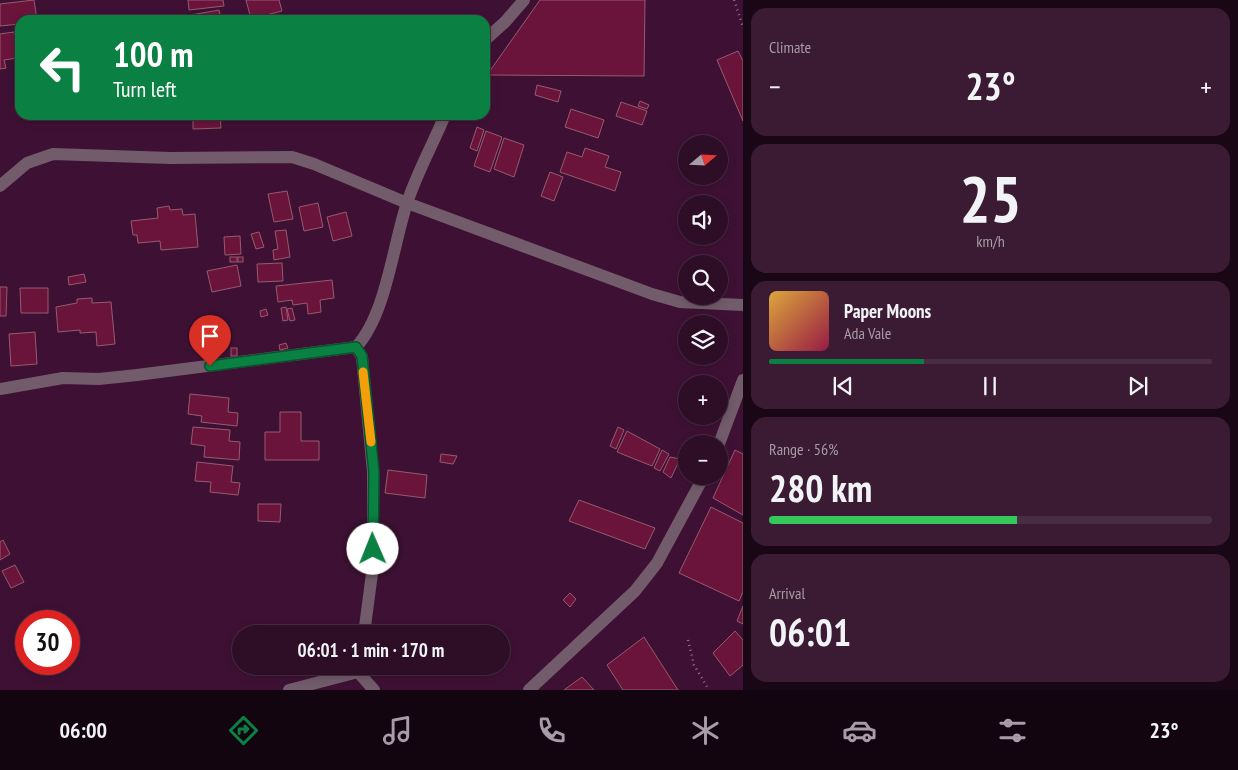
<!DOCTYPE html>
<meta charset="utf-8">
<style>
:root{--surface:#2e0d27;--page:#3a1b33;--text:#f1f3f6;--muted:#a79ca7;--line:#492d44;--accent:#0b8043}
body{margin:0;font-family:"PT Sans Narrow",sans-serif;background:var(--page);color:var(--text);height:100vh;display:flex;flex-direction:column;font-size:19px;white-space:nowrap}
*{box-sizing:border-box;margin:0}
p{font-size:16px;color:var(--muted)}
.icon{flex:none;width:28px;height:28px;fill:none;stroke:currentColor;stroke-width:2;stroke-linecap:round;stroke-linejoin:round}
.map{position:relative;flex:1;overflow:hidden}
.drawer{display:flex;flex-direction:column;gap:8px;padding:8px;background:#190715;width:495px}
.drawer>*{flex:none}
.guide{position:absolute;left:15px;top:15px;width:475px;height:105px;border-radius:15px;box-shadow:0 2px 8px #0003,0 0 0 1px var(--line);background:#0b8043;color:#fff;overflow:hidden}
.needle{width:32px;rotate:71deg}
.buttons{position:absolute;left:678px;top:135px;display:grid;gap:10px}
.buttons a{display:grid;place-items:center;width:50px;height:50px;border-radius:50%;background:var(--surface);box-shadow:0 2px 8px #0003,0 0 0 1px var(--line);font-size:25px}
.speed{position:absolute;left:15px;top:610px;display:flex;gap:10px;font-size:25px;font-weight:700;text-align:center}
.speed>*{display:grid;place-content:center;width:65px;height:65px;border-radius:50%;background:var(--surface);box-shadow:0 2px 8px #0003,0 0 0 1px var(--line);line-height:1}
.speed .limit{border:8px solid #d22;background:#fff;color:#111}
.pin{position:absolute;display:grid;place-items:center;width:42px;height:42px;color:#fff;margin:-51px -21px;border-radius:50% 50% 50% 0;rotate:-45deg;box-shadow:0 0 5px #0007}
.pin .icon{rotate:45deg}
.me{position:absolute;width:55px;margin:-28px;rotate:359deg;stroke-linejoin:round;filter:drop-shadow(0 0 4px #0008)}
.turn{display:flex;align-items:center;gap:18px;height:105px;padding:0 15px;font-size:22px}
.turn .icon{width:65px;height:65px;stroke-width:2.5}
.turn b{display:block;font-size:35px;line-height:42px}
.big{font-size:38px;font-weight:600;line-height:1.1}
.drawer .widget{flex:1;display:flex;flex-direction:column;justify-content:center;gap:8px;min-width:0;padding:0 18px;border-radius:15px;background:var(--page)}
.drawer .dial{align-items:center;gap:0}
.dial b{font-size:65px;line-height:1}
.song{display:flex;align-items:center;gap:15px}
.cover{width:60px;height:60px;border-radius:8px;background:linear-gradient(135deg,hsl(40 70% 55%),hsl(340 70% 35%))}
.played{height:5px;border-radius:2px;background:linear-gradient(90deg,var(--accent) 35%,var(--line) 35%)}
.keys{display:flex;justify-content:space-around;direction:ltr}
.heat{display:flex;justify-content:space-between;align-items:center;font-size:28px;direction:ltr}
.charge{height:8px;border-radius:4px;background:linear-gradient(90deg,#34c759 56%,var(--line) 0)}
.trip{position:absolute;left:232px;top:625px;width:278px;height:50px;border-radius:25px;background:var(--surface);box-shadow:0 2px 8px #0003,0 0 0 1px var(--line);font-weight:600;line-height:50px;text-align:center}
.tabs{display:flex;height:80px;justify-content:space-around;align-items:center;background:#120510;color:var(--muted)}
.tabs .icon{width:35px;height:35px}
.tabs .on{color:var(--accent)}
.tabs b{font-size:22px;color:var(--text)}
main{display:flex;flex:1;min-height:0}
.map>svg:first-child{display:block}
</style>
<main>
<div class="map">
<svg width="743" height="690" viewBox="0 0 743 690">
<rect width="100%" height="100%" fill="#3e1134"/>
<g fill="#6a143c" stroke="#965a6f">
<path d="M34 0 37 20H20V24L0 26V4Z"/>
<path d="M188 0H223L224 6 189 10Z"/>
<path d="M246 0H279L282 11 251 19Z"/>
<path d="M540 0H645L644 76 487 75Z"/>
<path d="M219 10 221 20H191V15Z"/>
<path d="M301 16 302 20H265V19Z"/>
<path d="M17 27H20V54Z"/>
<path d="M14 32 18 58 4 60 6 68 0 69V34Z"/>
<path d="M738 51 743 61V121L717 60Z"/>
<path d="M537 85 561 91 558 102 535 95Z"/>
<path d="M640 101 649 105 647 109 638 106Z"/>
<path d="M621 102 647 111 642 125 616 116Z"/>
<path d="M571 109 604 120 598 138 565 127Z"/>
<path d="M193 115H220L221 128 193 129Z"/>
<path d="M477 127 484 130 477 151 470 148Z"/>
<path d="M486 131 502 137 490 172 474 166Z"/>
<path d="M504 138 524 145 514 177 494 169Z"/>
<path d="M585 148 609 156 605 167 621 172 615 191 560 172 567 152 582 157Z"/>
<path d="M550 172 563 177 554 201 541 196Z"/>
<path d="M287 191 293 219 274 222 268 194Z"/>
<path d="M318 203 323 227 304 231 299 207Z"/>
<path d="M169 206 170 210 182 209 183 215 195 214 198 247 161 250 160 241 138 243 137 235H133L131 221 158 218 157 208Z"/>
<path d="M346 212 352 236 333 241 327 217Z"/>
<path d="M286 230 290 257 274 260 273 250 278 249 275 231Z"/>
<path d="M259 232 264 247 256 249 251 234Z"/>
<path d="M240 236 241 254 225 255 224 237Z"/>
<rect x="230" y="257" width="7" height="5"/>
<rect x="238" y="257" width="5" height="5"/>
<path d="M282 263 283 281 258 282 257 264Z"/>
<path d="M237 265 241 286 212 292 207 271Z"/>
<path d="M84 274 86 282 69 285 68 277Z"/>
<path d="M332 280 334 298 320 300 321 312 308 314 307 303 293 305 292 300 278 302 276 286Z"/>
<path d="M0 287H7L6 316H0Z"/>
<path d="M20 288H48V313H21Z"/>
<path d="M92 298V303L111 302 115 344 97 346 96 332 80 333V330L58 332 56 307 77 303V299Z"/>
<path d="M286 307 288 320 283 321 281 308Z"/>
<path d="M292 308 295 320 290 321 287 309Z"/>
<path d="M266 309 268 315 261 317 260 311Z"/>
<path d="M35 332 37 364 11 366 9 334Z"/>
<path d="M286 343 288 348 280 350 279 345Z"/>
<rect x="231" y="348" width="6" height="8"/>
<path d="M190 394 229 398 228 412 238 413 237 426 201 422 202 416 188 414Z"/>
<path d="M280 412H301V441H319V460H265V432H280Z"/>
<path d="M193 427 230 430 229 441 240 442 239 460 204 457 205 446 191 444Z"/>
<path d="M618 427 624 430 616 449 610 446Z"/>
<path d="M627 431 660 449 652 466 617 452Z"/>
<path d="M662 450 669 454 660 471 654 468Z"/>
<path d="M735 450 743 454V515L713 498Z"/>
<path d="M441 454 457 456 453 464 440 462Z"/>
<path d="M670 457 680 459 671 478 663 472Z"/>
<path d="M197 462 233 466 231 482 240 483 238 495 210 492 211 482 195 481Z"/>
<path d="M388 470 427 475 425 498 385 493Z"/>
<path d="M579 500 655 528 645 549 569 521Z"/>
<path d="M258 504H281L280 522 258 521Z"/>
<path d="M711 507 743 523V592L739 601 679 573Z"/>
<path d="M3 540 10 554 0 560V542Z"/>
<path d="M15 565 24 582 11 588 2 571Z"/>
<path d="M570 593 576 599 570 607 563 600Z"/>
<path d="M743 606V624L737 621Z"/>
<path d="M735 631 743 640V665L730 676 713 653Z"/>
<path d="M644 637 678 690H623L607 665Z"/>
<path d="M582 677 594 690H564Z"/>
</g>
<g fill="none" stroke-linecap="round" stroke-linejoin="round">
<g stroke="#96718c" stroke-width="2.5" stroke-dasharray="1 4" stroke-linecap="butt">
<path d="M734 0 743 27"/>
<path d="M688 640 694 665 709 690"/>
</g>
<g stroke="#725c6b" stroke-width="12">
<path d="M485 40 505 22 524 0"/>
<path d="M0 186 27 163 53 154 170 158 292 157 314 164 407 203 652 294 680 302 743 305"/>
<path d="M356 347 362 357 373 472V566L364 634"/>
<path d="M0 389 63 378 99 379 137 375 356 347C386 315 393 245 407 203 417 173 433 144 445 115"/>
<path d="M719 444 743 380"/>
<path d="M358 672 374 690"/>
<path d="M289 690 358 672"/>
<path d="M529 690 635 591 657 563 704 476"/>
</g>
</g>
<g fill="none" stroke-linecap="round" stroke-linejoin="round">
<g stroke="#07532c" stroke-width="12">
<path id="route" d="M210 366 356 347 362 356 374 472 373 549"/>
</g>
<use href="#route" stroke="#0b8043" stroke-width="9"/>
<path stroke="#f59e0b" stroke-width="9" d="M363 372 371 442"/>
</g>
</svg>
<div class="buttons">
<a><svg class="needle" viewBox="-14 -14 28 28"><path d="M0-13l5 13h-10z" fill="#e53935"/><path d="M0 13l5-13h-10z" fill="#a79ca7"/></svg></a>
<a><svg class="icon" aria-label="sound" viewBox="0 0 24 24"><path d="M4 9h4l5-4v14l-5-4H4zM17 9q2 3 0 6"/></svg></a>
<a><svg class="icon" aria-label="search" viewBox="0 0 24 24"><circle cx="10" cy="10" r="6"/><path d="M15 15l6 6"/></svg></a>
<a><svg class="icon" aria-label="layers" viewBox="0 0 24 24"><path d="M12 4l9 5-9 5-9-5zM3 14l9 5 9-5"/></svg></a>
<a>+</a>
<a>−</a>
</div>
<div class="speed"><div class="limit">30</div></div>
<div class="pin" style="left:210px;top:366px;background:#d93025"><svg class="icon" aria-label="arrive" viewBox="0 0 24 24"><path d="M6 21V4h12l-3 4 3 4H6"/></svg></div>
<svg class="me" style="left:373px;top:549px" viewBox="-20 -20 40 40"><circle r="19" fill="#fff"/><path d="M0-13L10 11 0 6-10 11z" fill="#0b8043"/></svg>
<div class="trip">06:01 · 1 min · 170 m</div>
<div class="guide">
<div class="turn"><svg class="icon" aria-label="left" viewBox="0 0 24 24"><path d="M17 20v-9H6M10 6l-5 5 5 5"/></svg><div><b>100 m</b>Turn left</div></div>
</div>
</div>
<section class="drawer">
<div class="widget"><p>Climate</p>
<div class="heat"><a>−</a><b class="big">23°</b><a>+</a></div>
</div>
<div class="widget dial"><b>25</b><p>km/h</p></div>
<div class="widget">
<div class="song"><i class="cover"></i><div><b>Paper Moons</b><p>Ada Vale</p></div></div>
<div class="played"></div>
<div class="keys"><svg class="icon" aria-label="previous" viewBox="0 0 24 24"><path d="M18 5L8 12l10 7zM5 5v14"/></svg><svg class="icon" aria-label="pause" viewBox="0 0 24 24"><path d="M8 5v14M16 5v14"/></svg><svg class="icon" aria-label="next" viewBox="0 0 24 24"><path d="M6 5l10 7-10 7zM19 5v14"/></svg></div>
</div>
<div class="widget"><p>Range · 56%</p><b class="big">280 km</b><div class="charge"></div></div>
<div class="widget"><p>Arrival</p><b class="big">06:01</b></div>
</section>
</main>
<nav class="tabs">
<b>06:00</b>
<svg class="icon on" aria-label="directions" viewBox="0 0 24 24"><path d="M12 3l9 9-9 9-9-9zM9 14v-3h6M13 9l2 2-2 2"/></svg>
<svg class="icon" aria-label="music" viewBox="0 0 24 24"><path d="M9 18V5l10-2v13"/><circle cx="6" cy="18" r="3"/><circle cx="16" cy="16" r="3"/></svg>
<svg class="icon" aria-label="phone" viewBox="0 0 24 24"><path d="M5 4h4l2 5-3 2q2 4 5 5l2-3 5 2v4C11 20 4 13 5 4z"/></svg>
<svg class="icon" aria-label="climate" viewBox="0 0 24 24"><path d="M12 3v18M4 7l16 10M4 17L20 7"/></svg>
<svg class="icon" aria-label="car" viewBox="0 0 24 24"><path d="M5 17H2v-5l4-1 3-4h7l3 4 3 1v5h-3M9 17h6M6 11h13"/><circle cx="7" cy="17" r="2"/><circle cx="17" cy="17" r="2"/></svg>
<svg class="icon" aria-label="filters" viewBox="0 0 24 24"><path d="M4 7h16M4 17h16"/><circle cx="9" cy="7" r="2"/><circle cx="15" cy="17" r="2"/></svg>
<b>23°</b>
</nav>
